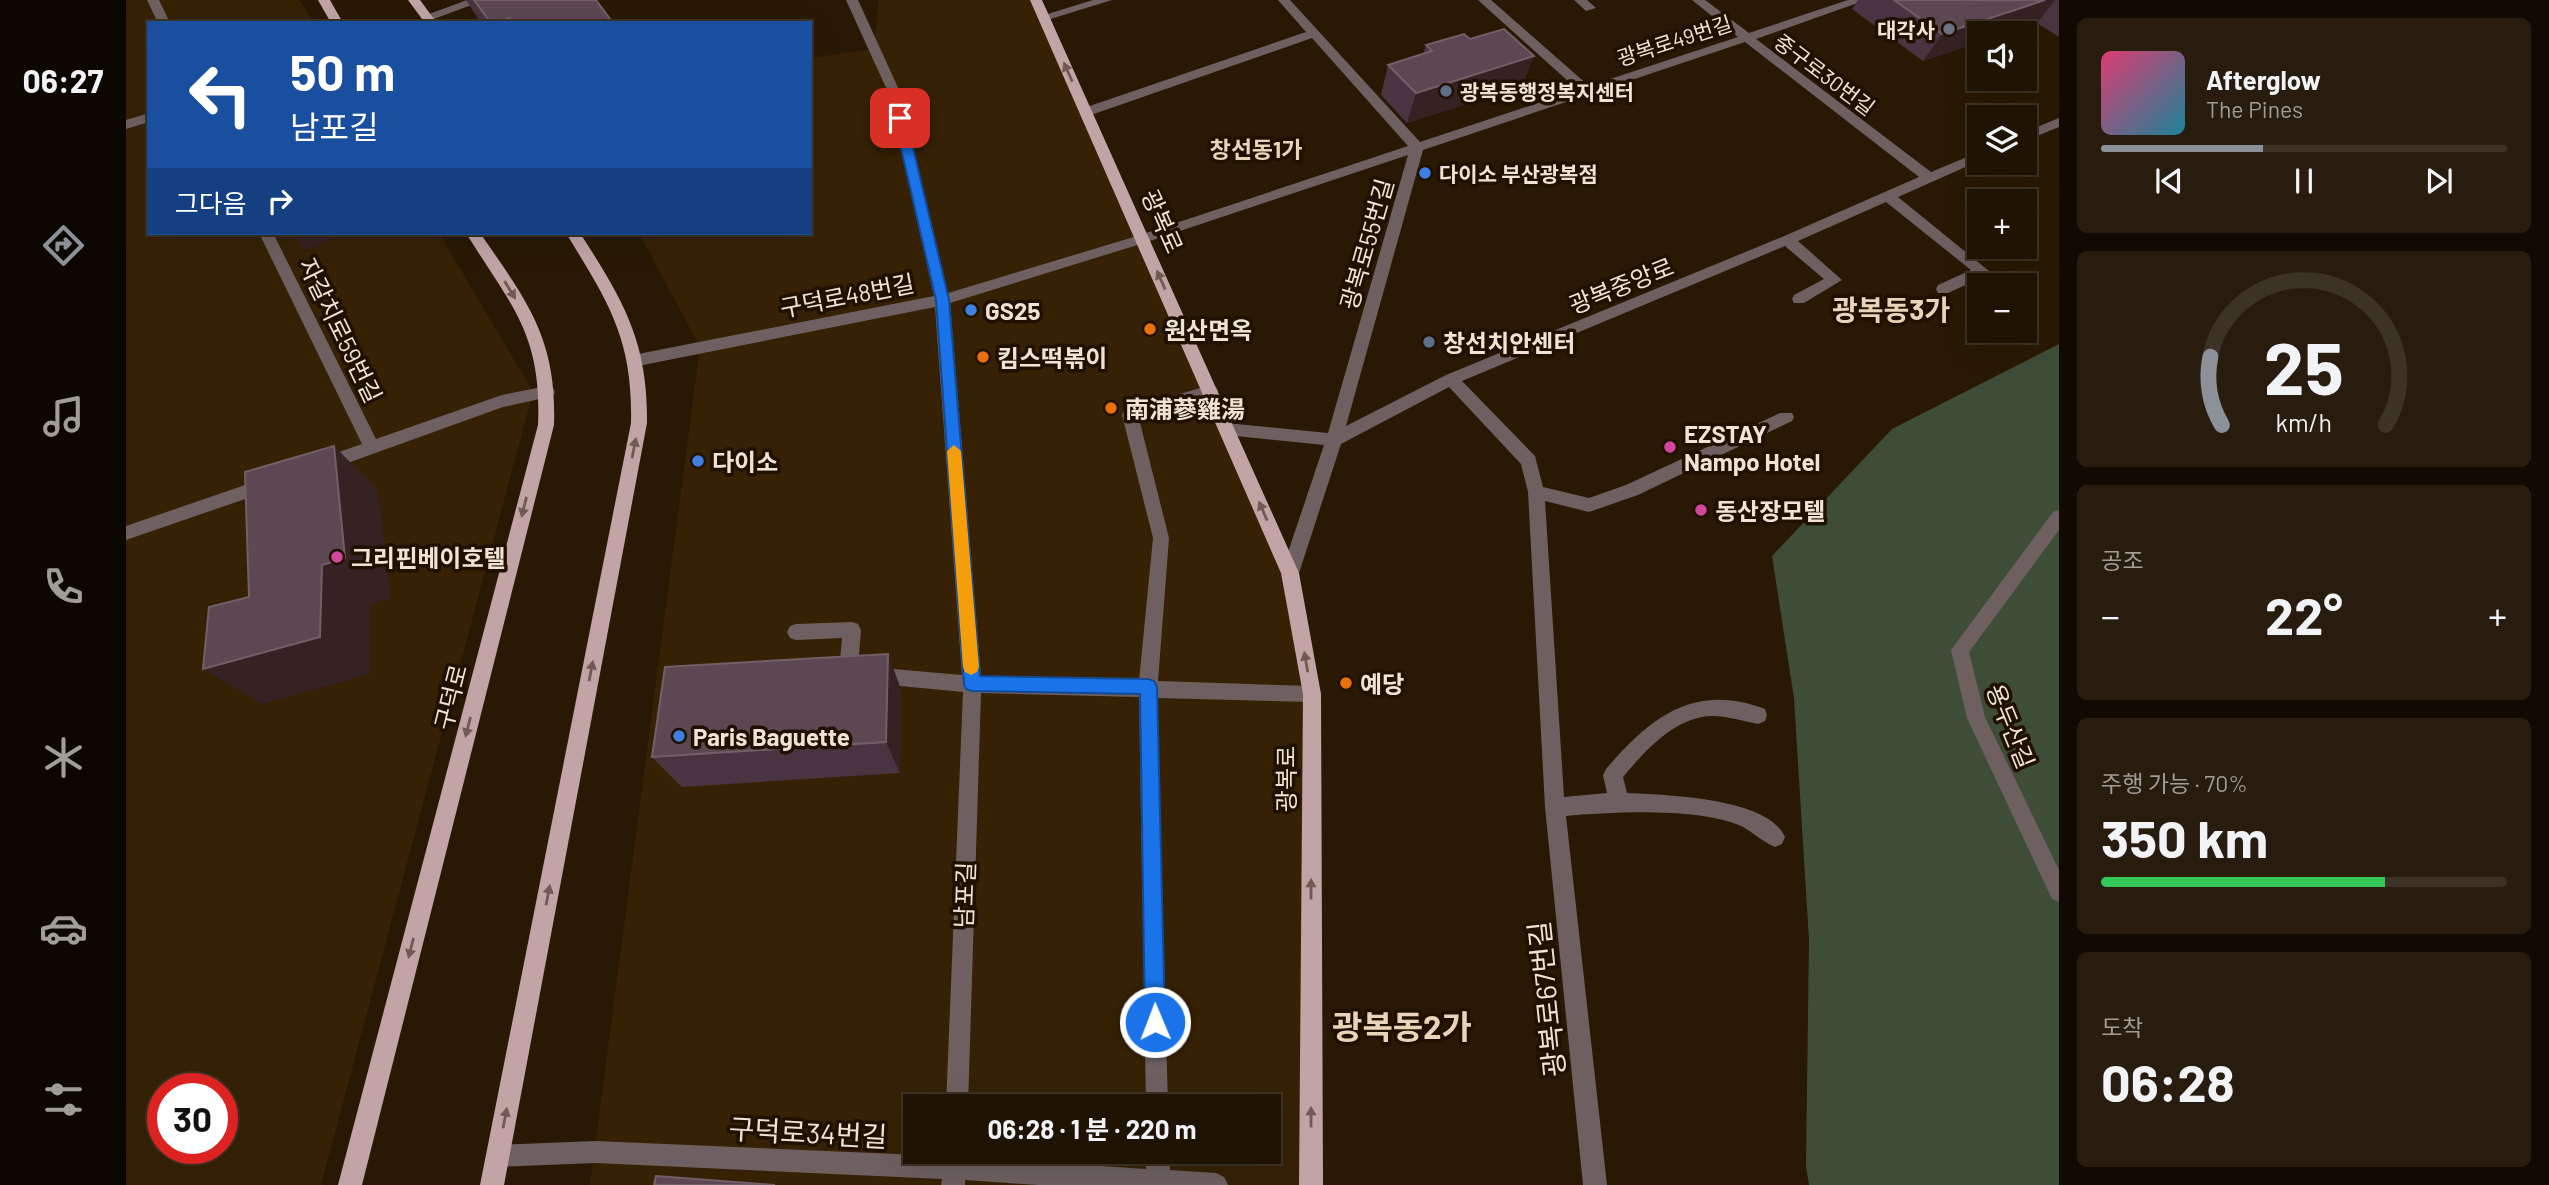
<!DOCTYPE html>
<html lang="ko">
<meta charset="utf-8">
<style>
:root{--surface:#1f1303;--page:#271c0d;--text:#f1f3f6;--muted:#a19e9a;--line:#3c3225;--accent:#8c9099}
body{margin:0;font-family:Barlow,"Noto Sans KR",sans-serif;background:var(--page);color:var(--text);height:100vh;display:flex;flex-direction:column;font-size:26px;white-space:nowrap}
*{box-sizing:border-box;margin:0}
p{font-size:23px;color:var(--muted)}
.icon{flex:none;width:38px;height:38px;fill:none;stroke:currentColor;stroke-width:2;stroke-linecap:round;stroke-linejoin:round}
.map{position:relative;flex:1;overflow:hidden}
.drawer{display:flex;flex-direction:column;gap:18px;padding:18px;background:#110a02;width:490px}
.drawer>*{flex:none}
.hud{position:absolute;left:21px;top:21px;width:665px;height:214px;border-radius:0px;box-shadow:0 7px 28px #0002,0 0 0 2px var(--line);background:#1a4fa0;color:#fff;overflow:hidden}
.controls{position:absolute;left:1841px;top:21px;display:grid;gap:14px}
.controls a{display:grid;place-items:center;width:70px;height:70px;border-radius:0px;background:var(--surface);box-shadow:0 7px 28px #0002,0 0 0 2px var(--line);font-size:35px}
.speed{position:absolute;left:21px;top:1073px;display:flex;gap:14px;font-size:35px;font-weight:700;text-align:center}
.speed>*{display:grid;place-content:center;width:91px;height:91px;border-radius:50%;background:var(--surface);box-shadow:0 7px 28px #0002,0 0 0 2px var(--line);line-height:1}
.speed .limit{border:10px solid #d22;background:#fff;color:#111}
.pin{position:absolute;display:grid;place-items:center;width:60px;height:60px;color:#fff;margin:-30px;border-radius:14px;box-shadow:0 4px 10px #0006}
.me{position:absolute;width:77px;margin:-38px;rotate:359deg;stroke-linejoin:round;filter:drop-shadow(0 0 5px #0008)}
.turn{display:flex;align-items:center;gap:24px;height:147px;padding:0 28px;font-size:32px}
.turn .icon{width:91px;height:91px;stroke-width:2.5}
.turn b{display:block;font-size:49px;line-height:60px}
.then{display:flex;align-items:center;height:66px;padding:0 28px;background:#0003;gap:14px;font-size:26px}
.big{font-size:52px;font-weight:700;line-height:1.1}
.drawer .tile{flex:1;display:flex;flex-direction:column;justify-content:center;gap:10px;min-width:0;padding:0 24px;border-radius:10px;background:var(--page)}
.drawer .dial{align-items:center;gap:0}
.dial svg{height:182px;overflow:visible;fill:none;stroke:var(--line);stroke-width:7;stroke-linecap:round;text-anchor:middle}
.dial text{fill:var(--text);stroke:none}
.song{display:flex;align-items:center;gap:21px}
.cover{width:84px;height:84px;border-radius:10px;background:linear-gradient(135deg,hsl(340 70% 55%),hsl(190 70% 35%))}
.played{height:7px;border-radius:4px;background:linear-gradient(90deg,var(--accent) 40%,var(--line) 40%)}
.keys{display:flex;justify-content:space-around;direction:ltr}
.heat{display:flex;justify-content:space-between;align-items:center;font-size:38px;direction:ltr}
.charge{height:10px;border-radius:5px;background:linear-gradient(90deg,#34c759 70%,var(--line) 0)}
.trip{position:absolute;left:777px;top:1094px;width:378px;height:70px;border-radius:0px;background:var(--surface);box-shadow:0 7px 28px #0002,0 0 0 2px var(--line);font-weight:700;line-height:70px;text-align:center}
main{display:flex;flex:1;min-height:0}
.menu{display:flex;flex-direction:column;width:126px;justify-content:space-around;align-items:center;background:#0c0801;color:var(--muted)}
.menu .icon{width:49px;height:49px}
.menu .active{color:var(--accent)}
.menu b{font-size:32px;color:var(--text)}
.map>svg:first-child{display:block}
</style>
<main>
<nav class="menu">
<b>06:27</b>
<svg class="icon active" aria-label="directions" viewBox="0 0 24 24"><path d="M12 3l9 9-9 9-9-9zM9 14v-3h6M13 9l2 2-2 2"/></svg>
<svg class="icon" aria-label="music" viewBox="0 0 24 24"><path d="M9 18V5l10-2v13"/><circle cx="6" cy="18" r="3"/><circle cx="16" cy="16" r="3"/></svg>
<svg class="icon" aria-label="phone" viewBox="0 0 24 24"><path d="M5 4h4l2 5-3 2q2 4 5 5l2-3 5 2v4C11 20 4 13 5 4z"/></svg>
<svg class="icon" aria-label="climate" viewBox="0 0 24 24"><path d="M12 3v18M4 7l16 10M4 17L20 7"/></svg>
<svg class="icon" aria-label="car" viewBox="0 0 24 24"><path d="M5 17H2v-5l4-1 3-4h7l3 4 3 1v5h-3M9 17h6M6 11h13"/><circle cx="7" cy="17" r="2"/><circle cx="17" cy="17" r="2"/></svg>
<svg class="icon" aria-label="filters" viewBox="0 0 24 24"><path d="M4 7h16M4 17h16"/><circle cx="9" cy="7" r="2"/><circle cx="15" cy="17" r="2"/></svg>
</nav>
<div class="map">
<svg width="1933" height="1185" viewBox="0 0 1933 1185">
<rect width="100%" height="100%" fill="#291904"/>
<g fill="#362104" fill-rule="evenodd">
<path d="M0 0H173L188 23H23V233H313L407 392 195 1185H0ZM37 1088H96V1148H37Z"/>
<path d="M753 0H910L1164 573 1186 694 1185 1185H464L574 347 513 233H684V58L748 49ZM789 1106H1143V1152H789Z"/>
</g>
<path fill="#3e4d37" d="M1933 344V1185H1683L1680 1166 1683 940 1668 698 1646 556 1766 429Z"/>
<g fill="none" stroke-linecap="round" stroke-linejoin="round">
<g fill="#6e6061" fill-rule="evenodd">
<path d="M21 0H33L44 23H32Z"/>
<path d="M341 0H359L305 20 295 17Z"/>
<path d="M720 0H732L774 92 822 293 1011 236 1282 146 1186 38 965 115 960 116 954 112 955 109 1180 32 1152 0H1164L1294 142 1452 90 1352 0H1365L1463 86 1612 37 1566 0H1579L1623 33 1722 0H1740L1630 39 1805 172 1853 152V161L1772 197 1863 271 1861 275 1822 293H1812L1810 289 1812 285 1845 270 1760 202 1672 241 1716 280 1678 303H1668L1666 299 1668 295 1698 279 1659 246 1336 381 1409 456 1417 487 1463 498 1500 485 1654 413H1666L1668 417 1666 421 1512 495 1463 512 1419 501 1438 797 1481 793 1477 775 1480 769C1524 717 1569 682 1639 709L1641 715 1639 721 1632 724C1618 721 1604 717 1589 716 1550 715 1520 750 1497 777L1501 793C1538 795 1642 797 1659 837L1656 844 1649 847C1637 842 1628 833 1617 827 1574 807 1487 812 1440 816L1481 1185H1457L1419 807 1402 492 1395 464 1323 387 1215 444 1173 573 1170 578 1164 580 1158 578 1155 573 1198 445 1100 435 1092 429 1100 423 1202 433 1282 155 1021 242 824 303 855 676 1013 681 1027 538 996 415 998 411 1084 385 1090 387 1092 391 1090 395 1013 419 1043 538 1032 681 1186 686 1193 688 1195 694 1193 700 1186 702 1031 698 1042 1106H1020L1013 697 855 693 842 1106H820L837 692 722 681 716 679 713 673 716 638 670 640 664 638 661 632 664 626 670 624 726 622 732 624 735 630 732 666 836 675 809 307 512 366 504 360 512 354 808 296 762 92ZM1619 42 1793 177 1656 237 1320 375 1220 426 1297 150Z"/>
<path d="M967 0H986L918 21 912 17Z"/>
<path d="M1448 0H1461L1470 8 1460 11Z"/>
<path d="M23 113V122L0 129V120Z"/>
<path d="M1933 118V127L1899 141V132Z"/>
<path d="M133 233H147L250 439 376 395 421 386 427 388 429 392 427 396 377 407 205 469H193L191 464 193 459 236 444Z"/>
<path d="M142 477 148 479 150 484 148 489 0 540V526Z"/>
<path d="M1933 510V530L1843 652 1859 717 1933 870V902L1926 899 1841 718 1825 650 1927 512Z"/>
<path d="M470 1141 817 1156 818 1152H840V1157L1020 1169 1021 1152H1043L1044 1170 1090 1173 1098 1177 1102 1185H912L839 1180V1185H815L816 1179 470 1163 371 1167 363 1164 360 1156 363 1148 371 1145Z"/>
</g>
<g fill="#c2a4a6" fill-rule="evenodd">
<path d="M192 0H204L217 23H205Z"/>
<path d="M282 0H294L311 23H299Z"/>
<path d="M904 0H916L1173 573 1195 694 1197 1185H1173L1177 694 1155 573Z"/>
<path d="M340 233H354C401 301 431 338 428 425L236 1185H212L412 425C416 333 385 306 340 233Z"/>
<path d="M440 233H454C497 300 522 341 521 423L378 1185H354L505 423C507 338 482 302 440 233Z"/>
</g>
</g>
<g fill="#4a3442">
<path d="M340 0H470L487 23H355L345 8Z"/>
<path d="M1732 0H1933V37L1911 23 1879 33H1853V42L1797 61 1726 9Z"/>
<path d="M1300 45 1396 86 1281 123 1255 95 1262 65 1297 54Z"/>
<path d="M775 689 774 773 556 787 526 757Z"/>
</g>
<g fill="#362123">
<path d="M1919 0H1929L1911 23 1879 33H1853V42L1797 61 1816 34Z"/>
<path d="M384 18 386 23H370Z"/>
<path d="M1408 56 1396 86 1281 123 1290 93Z"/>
<path d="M165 233H221L179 250Z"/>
<path d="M208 446 252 490 265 598 244 604V674L135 704 77 669 196 565Z"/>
<path d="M762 654 775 689 774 773 760 742Z"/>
</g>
<g fill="#5c4752" stroke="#735f67" stroke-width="2">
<path d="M348 0H470L487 23H387L384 18 370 23H365Z"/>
<path d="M1768 0H1919L1816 34Z"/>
<path d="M1378 29 1408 56 1290 93 1262 65 1306 51 1300 45 1338 34 1344 39Z"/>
<path d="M208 446 219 558 196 565 194 637 77 669 83 607 123 597 119 472Z"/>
<path d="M762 654 760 742 526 757 539 667Z"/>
<path d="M530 1176 649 1185H528Z"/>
</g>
<defs><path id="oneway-solid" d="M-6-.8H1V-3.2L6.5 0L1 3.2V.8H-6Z" transform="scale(1.75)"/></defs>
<g fill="#705a53">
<use href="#oneway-solid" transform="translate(942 72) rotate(-114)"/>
<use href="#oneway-solid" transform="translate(1035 280) rotate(-114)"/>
<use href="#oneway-solid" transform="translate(384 290) rotate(58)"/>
<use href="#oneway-solid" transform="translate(508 448) rotate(-79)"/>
<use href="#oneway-solid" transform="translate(398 507) rotate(104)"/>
<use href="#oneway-solid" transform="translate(1137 511) rotate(-114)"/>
<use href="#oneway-solid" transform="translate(1180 662) rotate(-100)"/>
<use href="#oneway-solid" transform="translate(465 671) rotate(-79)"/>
<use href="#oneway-solid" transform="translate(342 727) rotate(104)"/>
<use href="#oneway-solid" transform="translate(1185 889) rotate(-90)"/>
<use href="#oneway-solid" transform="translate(422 895) rotate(-79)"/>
<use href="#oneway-solid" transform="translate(285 948) rotate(104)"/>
<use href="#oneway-solid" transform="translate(1185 1117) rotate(-90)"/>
<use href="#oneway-solid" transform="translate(379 1118) rotate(-79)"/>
</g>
<path fill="#1a73e8" stroke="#114b97" stroke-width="2" d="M774 114 780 118 823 300 854 676 1022 679 1028 681 1031 687 1039 1022 1036 1029 1029 1032 1022 1029 1019 1022 1014 694 846 691 840 689 838 684 810 300 768 118Z"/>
<path fill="#f59e0b" d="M828 445 835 451 853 667 851 672 845 675 839 672 837 667 821 451Z"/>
<circle fill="#6b7280" stroke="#1f1000" stroke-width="2.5" cx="1823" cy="29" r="7"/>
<g fill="#5c6f8a" stroke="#1f1000" stroke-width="2.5">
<circle cx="1320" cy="91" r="7"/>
<circle cx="1303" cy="342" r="7"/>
</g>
<g fill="#3f7fe0" stroke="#1f1000" stroke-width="2.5">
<circle cx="1299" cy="173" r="7"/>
<circle cx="845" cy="310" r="7"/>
<circle cx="572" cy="461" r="7"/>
<circle cx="553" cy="736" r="7"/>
</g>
<g fill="#e8710a" stroke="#1f1000" stroke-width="2.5">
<circle cx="1024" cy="329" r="7"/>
<circle cx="857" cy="357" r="7"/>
<circle cx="985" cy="408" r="7"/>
<circle cx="1220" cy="683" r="7"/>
</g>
<g fill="#d1479c" stroke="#1f1000" stroke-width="2.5">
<circle cx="1544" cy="447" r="7"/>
<circle cx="1575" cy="510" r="7"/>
<circle cx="211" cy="557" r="7"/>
</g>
<g text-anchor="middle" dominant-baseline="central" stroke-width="7" stroke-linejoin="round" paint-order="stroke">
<g font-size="21" font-weight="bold" fill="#efe3d6" stroke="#1f1000" text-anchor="start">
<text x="1809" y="29" text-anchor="end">대각사</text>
<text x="1334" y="91">광복동행정복지센터</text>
<text x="1313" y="173">다이소 부산광복점</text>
</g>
<g font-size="21" fill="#efe3d6" stroke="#1f1000">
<text transform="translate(1548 40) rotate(-18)">광복로49번길</text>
<text transform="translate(1699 74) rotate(37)">중구로30번길</text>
</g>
<g font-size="23" font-weight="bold" fill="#e9d3b9" stroke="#1f1000">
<text x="1130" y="149">창선동1가</text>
</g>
<g font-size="24" fill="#efe3d6" stroke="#1f1000">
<text transform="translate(1037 221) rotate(66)">광복로</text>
<text transform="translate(1240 244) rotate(-74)">광복로55번길</text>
<text transform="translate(1495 285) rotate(-22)">광복중앙로</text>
<text transform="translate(721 295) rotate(-11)">구덕로48번길</text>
<text transform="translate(215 330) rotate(64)">자갈치로59번길</text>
<text transform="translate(324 697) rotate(-76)">구덕로</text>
<text transform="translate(1885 726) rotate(68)">용두산길</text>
<text transform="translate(1159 779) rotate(-90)">광복로</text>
<text transform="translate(838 895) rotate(-88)">남포길</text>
</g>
<g font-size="24" font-weight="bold" fill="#efe3d6" stroke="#1f1000" text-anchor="start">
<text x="859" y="310">GS25</text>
<text x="1038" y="329">원산면옥</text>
<text x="1317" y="342">창선치안센터</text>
<text x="871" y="357">킴스떡볶이</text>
<text x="999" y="408">南浦蔘雞湯</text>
<text x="1558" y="433">EZSTAY<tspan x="1558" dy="28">Nampo Hotel</tspan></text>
<text x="586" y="461">다이소</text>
<text x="1589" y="510">동산장모텔</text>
<text x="225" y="557">그리핀베이호텔</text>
<text x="1234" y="683">예당</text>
<text x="567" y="736">Paris Baguette</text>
</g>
<g font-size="28" font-weight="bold" fill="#e9d3b9" stroke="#1f1000">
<text x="1765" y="309">광복동3가</text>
</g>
<g font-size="28" fill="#efe3d6" stroke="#1f1000">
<text transform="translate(1420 999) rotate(-96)">광복로67번길</text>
<text transform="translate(682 1132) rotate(3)">구덕로34번길</text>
</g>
<g font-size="33" font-weight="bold" fill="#e9d3b9" stroke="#1f1000">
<text x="1276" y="1026">광복동2가</text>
</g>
</g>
</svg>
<div class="controls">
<a><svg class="icon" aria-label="sound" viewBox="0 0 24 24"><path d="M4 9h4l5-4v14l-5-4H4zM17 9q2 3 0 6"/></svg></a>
<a><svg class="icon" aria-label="layers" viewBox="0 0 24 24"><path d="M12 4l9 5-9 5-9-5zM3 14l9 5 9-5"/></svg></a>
<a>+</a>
<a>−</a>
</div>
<div class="speed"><div class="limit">30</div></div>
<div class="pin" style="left:774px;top:118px;background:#d93025"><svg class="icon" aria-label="arrive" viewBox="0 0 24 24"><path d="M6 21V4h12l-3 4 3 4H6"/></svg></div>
<svg class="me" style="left:1029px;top:1022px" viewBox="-20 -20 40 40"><circle r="17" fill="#1a73e8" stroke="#fff" stroke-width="3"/><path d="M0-11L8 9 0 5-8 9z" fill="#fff"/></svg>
<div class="trip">06:28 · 1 분 · 220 m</div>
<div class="hud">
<div class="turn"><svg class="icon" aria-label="left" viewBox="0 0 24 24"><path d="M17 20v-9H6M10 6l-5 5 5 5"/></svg><div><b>50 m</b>남포길</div></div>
<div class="then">그다음<svg class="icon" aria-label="right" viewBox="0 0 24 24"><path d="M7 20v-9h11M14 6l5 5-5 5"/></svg></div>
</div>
</div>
<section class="drawer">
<div class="tile">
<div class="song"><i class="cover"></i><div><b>Afterglow</b><p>The Pines</p></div></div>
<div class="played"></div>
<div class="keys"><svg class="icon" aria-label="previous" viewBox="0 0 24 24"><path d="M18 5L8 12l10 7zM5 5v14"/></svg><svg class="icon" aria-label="pause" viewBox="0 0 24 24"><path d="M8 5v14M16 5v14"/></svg><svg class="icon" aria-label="next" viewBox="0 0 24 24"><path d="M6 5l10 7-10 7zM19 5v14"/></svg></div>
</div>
<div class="tile dial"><svg viewBox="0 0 100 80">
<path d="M14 69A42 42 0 1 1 86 69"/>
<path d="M14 69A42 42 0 0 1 9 39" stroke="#8c9099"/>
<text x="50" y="56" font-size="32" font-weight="700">25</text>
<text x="50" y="72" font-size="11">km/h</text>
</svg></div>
<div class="tile"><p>공조</p>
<div class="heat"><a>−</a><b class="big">22°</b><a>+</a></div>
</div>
<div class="tile"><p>주행 가능 · 70%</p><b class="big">350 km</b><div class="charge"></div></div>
<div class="tile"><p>도착</p><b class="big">06:28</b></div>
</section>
</main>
